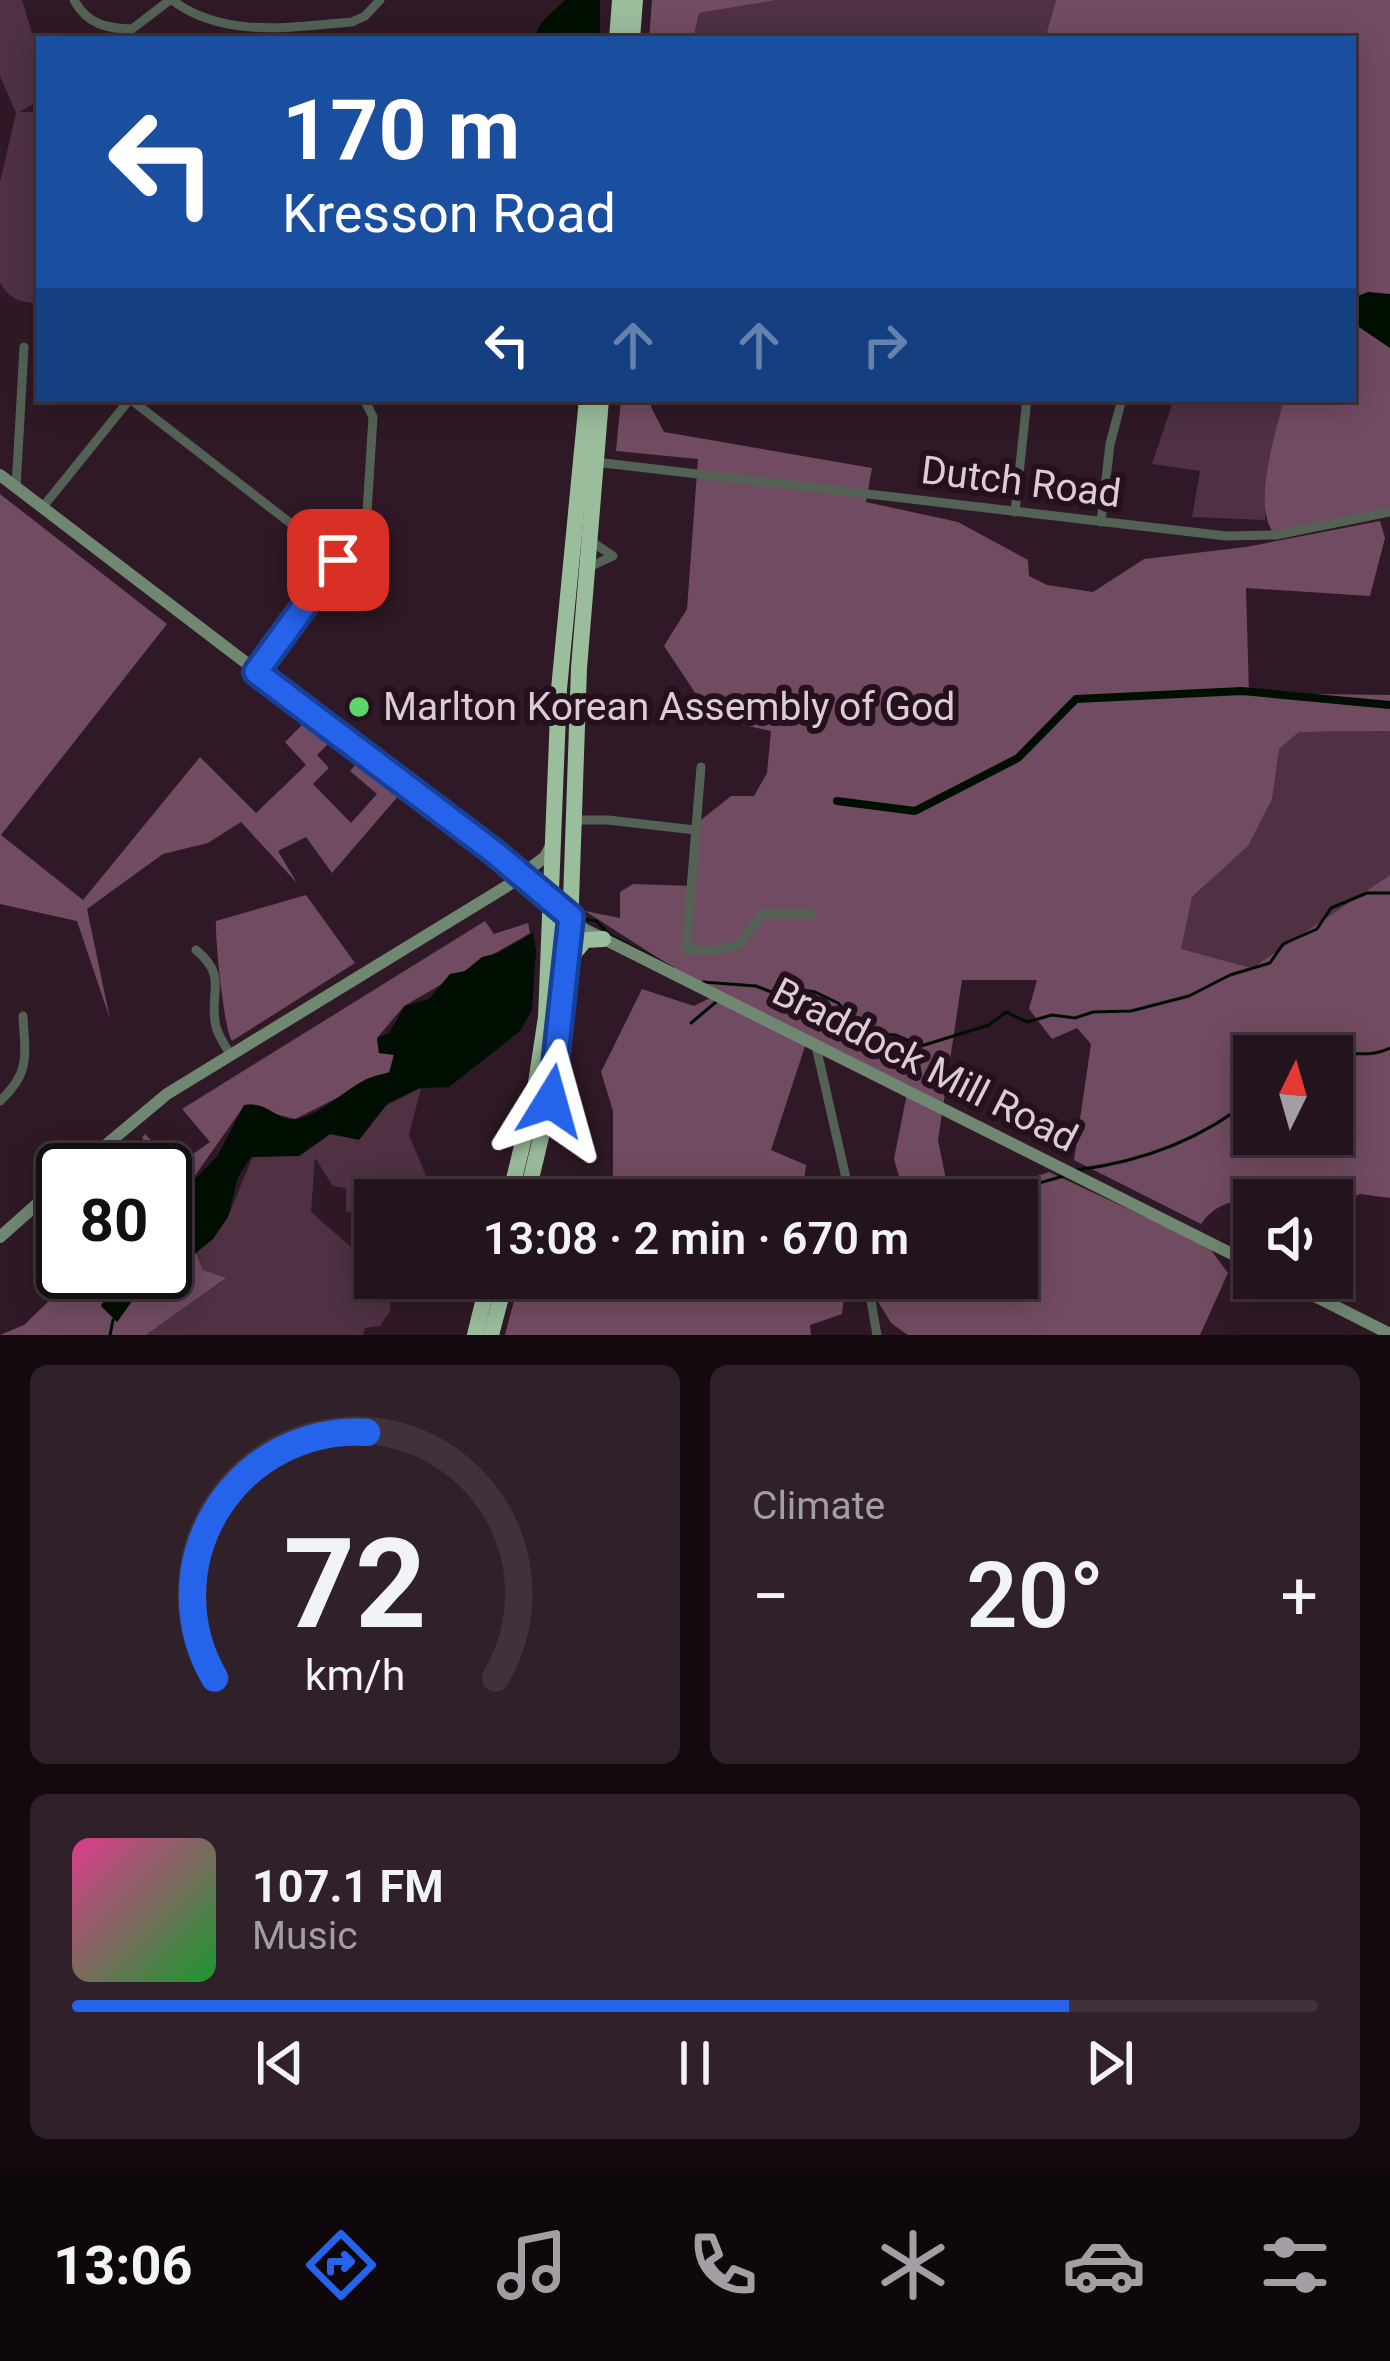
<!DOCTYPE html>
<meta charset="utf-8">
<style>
:root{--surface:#23131c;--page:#2f2029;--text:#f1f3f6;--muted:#a39ea3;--line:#40323b;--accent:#2563eb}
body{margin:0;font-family:Roboto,sans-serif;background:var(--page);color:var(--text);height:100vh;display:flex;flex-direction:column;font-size:45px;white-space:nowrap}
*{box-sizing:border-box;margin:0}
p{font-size:39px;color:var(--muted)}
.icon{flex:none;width:66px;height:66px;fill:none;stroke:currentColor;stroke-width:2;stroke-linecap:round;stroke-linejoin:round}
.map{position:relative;height:1335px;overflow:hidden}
.details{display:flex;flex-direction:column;gap:30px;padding:30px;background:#130a0f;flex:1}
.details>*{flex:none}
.top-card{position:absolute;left:36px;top:36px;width:1320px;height:366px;border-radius:0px;box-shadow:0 6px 30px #0003,0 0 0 3px var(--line);background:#1a4fa0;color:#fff;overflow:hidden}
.needle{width:78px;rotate:5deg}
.fabs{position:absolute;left:1233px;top:1035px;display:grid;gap:24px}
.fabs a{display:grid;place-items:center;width:120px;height:120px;border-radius:0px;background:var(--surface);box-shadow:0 6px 30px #0003,0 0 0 3px var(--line);font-size:60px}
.speed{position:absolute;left:36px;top:1143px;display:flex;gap:24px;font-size:60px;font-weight:700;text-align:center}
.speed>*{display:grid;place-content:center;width:156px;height:156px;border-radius:50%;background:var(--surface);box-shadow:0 6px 30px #0003,0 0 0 3px var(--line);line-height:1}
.speed .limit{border:6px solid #111;border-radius:18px;background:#fff;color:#111}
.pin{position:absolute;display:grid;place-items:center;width:102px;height:102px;color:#fff;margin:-51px;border-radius:24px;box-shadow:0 6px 18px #0006}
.me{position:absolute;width:132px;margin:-66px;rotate:8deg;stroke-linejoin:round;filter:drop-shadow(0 0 9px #0008)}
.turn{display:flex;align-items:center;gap:42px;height:252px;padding:0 48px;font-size:54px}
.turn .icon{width:156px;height:156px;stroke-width:2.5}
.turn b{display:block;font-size:84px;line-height:102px}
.lanes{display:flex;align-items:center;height:114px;padding:0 48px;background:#0003;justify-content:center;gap:60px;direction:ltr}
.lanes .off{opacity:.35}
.big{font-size:90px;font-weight:600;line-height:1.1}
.details .card{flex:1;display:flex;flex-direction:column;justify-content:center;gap:18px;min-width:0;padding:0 42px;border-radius:18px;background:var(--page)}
.details .dial{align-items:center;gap:0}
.dial svg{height:312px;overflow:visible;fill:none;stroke:var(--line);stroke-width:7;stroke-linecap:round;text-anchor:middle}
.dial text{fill:var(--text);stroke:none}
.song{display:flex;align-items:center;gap:36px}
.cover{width:144px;height:144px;border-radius:18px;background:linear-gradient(135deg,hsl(330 70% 55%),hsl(130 70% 35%))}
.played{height:12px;border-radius:6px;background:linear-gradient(90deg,var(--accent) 80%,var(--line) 80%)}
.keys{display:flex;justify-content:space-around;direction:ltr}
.heat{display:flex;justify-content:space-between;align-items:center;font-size:66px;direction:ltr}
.details .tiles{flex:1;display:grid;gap:30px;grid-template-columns:1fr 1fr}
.card:last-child{grid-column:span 2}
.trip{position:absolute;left:354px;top:1179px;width:684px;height:120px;border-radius:0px;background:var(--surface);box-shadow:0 6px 30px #0003,0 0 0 3px var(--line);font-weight:600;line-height:120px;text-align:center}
.tabs{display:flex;height:192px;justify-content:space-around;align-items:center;background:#0e080b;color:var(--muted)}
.tabs .icon{width:84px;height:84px}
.tabs .selected{color:var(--accent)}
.tabs b{font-size:54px;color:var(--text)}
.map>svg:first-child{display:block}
</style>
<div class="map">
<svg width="1390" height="1335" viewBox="0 0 1390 1335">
<rect width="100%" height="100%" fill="#2f1926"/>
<g fill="#4f3143">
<path d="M0 0H22L39 56V101L19 112H39V303C20 303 9 299 0 282V182L16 113 0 76Z"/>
<path d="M777 0H1056L1045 39 694 37 699 13Z"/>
<path d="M1174 399H1284L1268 466 1265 520 1192 517 1200 471 1152 464Z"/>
<path d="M1390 731V875L1252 968 1180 949 1192 897 1248 846 1271 799 1278 749 1299 732Z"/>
<path d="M421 1088 409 1135 429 1183 403 1190 404 1200H375V1209L346 1212V1188L333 1186 315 1158 311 1212 375 1268V1278L390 1281V1311L380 1326 365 1328 363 1335H146L225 1279 203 1270 196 1253 228 1217 253 1156H299L330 1134Z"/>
</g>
<g fill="#714b62" fill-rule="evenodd">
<path d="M652 0H777L699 13 694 36 704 39H649Z"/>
<path d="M1056 0H1390V514L1272 531C1253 500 1276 433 1284 399H1353V39H1045Z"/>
<path d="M621 399H652L651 407 664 432 872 468 866 502 958 522 1028 560 1029 576 1047 585 1093 592 1144 559 1246 547 1380 521 1385 538 1370 596 1246 588 1249 693 1390 695V731L1299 732 1279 749 1272 799 1248 846 1192 897 1181 949 1252 968 1390 875V1198L1360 1194 1332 1206V1200C1290 1200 1226 1185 1201 1224L1074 1160 1091 1044 1077 1028 1052 1039 1029 1009 1037 980H962L938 1140 946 1180 904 1194 894 1159 908 1088 808 1037 771 1150 806 1165 802 1200H654L640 1188 613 1185V1111L601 1072 642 989 694 1006 716 995 585 911 620 918V892L633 884 692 886 701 820 731 796H754L767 773 771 731 712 718 664 646 687 609 698 459 616 451ZM1254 1056H1332V1134H1254Z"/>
<path d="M0 494 167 624 1 835 83 900 200 757 256 813 306 765 285 742 309 718 331 741 317 755 329 768 313 784 351 823 377 794 350 771 361 758 400 794 332 873 306 837 278 851 297 883 241 822 208 843 163 854 87 909 110 1019 77 921 0 904Z"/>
<path d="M306 895 355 963 232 1041C224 1030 215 941 216 921Z"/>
<path d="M485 921 494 934 528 923 530 933 404 1006 377 1038 379 1053 394 1054 389 1072 295 1119 244 1106 189 1184 187 1212 165 1233V1170H156L142 1137 145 1134 176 1166 210 1142 182 1109Z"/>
<path d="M1049 1172 1208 1246 1228 1273 1200 1335H908L891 1323 874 1295 844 1297 842 1314 810 1325 811 1335H505L520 1278H606L646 1293 661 1278H1017V1200H969Z"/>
<path d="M196 1253 203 1270 226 1278 146 1335H0L24 1325 79 1272H124L110 1286 117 1322 142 1287Z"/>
</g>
<g fill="#000f01">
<path d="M565 0H600V39H533L542 22Z"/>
<path d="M1368 292 1390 294V348L1353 323V298Z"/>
<path d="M533 933 536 951 532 1010 520 1031 449 1087 420 1088 388 1103 359 1140 330 1134 299 1156 251 1157 238 1177 228 1217 213 1239 166 1277 142 1287 117 1322 101 1306 110 1286 128 1272H165V1237L193 1202 188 1186 217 1157 244 1105C270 1101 276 1122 297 1119 319 1115 344 1091 363 1081 371 1076 381 1075 390 1072L394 1055 379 1053 377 1038 389 1033 405 1006 429 999 450 974 465 971 482 957 498 953Z"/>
</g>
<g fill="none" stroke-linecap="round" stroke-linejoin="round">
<g stroke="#000f01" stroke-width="3">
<path d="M582 919 596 921 610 935 673 968"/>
<path d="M703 982 756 986 774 993 796 989 815 992 838 1003 850 1017 864 1020 874 1034 896 1035 921 1046 989 1025 1006 1012 1027 1022 1052 1015 1075 1018 1093 1012 1131 1011 1189 996 1230 975 1270 963 1283 944 1317 929 1331 908 1367 893H1390"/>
<path d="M691 1023 716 1002"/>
<path d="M1306 1056C1334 1045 1361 1062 1390 1048"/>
<path d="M1076 1170C1141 1162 1203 1139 1254 1097"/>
<path d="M979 1200 1064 1176"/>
<path d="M110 1335 113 1320"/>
</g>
<path stroke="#000f01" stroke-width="8" d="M837 801 915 811 1018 758 1076 699 1242 691 1390 705"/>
<g stroke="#546255" stroke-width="9">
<path d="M74 0C87 24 107 29 132 29L170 0"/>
<path d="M172 0C223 39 292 27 352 22L365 16 380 0"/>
<path d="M130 399 338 560"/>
<path d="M595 462 1226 536 1276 535 1390 512"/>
<path d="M16 488 24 347"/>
<path d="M42 508 130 399"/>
<path d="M1015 512 1027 399"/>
<path d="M1101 522 1110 444 1122 399"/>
<path d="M587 568 613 556 592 542"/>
<path d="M256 672 338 560 366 528 373 417 364 399"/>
<path d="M701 767 686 950 712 951 739 945 762 914H812"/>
<path d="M573 820H608L695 830"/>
<path d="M196 950C229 977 208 993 216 1027 219 1037 225 1046 231 1055"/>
<path d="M815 1042 851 1200"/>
<path d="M0 1101C31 1072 25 1056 23 1016"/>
<path d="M867 1278 877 1335"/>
</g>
<g stroke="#708771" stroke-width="12">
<path d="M0 475 494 852 584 929 1254 1265"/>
<path d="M76 1170 167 1094 507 886 545 857 552 844"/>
<path d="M0 1237 63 1181"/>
<path d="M1279 1278 1390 1334"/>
</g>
<g stroke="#9abd9b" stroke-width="16">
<path d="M617 39 620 0"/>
<path d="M632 39 635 0"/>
<path d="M569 959 585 940 603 939"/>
<path d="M509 1200 534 1096 546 1017 559 689 587 399"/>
<path d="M526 1200 557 1070 570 930 579 668 601 399"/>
<path d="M475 1335 489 1278"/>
<path d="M491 1335 506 1278"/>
</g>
</g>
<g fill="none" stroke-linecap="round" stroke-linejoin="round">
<g stroke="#184099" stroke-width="30">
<path id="route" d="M338 560 256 672 494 852 571 917 551 1101"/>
</g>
<use href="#route" stroke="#2563eb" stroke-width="21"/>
</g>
<circle fill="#5dd56d" stroke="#25101d" stroke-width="4.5" cx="359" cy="707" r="12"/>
<g text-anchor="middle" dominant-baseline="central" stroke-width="12" stroke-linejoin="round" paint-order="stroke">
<g font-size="39" fill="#dcccd5" stroke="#25101d">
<text transform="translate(1021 482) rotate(7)">Dutch Road</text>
<text transform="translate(925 1065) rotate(27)">Braddock Mill Road</text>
</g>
<g font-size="39" fill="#dcccd5" stroke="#25101d" text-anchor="start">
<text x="383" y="707">Marlton Korean Assembly of God</text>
</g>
</g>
</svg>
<div class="fabs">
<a><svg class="needle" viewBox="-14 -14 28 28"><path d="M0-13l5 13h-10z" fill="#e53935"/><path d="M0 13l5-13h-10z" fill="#a39ea3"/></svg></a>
<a><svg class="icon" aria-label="sound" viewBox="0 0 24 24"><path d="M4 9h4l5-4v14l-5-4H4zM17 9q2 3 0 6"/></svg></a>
</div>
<div class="speed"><div class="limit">80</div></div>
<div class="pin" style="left:338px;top:560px;background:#d93025"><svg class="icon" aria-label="arrive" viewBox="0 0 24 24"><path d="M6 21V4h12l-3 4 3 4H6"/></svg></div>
<svg class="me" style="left:551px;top:1101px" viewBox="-20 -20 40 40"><path d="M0-17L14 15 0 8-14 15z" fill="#2563eb" stroke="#fff" stroke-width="4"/></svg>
<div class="trip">13:08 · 2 min · 670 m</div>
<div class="top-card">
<div class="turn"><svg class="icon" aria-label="left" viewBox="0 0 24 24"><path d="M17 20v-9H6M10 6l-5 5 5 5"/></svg><div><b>170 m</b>Kresson Road</div></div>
<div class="lanes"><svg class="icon" aria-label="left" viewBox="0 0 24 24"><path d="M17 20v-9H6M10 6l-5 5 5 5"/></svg><svg class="icon off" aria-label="ahead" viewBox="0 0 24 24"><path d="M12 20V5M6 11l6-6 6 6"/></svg><svg class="icon off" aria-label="ahead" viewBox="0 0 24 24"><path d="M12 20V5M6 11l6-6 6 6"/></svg><svg class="icon off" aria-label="right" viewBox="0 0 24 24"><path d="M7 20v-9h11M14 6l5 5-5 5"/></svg></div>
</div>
</div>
<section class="details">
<div class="tiles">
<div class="card dial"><svg viewBox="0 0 100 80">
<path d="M14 69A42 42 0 1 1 86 69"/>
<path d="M14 69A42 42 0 0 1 53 6" stroke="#2563eb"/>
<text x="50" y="56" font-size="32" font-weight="700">72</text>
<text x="50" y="72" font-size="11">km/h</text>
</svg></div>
<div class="card"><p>Climate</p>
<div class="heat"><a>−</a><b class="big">20°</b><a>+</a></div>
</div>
<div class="card">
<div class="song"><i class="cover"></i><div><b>107.1 FM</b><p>Music</p></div></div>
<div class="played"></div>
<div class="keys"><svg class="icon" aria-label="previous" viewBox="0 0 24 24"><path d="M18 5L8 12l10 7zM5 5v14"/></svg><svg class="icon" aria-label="pause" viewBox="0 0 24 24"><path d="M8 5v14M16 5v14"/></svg><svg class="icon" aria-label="next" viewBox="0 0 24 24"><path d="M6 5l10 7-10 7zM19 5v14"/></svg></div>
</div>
</div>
</section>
<nav class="tabs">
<b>13:06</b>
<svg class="icon selected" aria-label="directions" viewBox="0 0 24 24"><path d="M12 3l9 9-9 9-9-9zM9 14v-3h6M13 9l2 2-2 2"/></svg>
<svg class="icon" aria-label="music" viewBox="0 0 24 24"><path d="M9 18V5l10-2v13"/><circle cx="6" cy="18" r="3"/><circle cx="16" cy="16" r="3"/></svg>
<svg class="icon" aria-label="phone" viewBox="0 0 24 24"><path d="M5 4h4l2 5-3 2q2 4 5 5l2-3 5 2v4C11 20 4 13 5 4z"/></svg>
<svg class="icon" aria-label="climate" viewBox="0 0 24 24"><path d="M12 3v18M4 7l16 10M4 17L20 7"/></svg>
<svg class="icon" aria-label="car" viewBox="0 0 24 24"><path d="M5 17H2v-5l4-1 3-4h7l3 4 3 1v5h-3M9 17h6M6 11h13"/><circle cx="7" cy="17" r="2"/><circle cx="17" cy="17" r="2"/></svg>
<svg class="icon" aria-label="filters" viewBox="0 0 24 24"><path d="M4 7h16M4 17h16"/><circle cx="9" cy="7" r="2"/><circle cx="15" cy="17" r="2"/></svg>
</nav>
